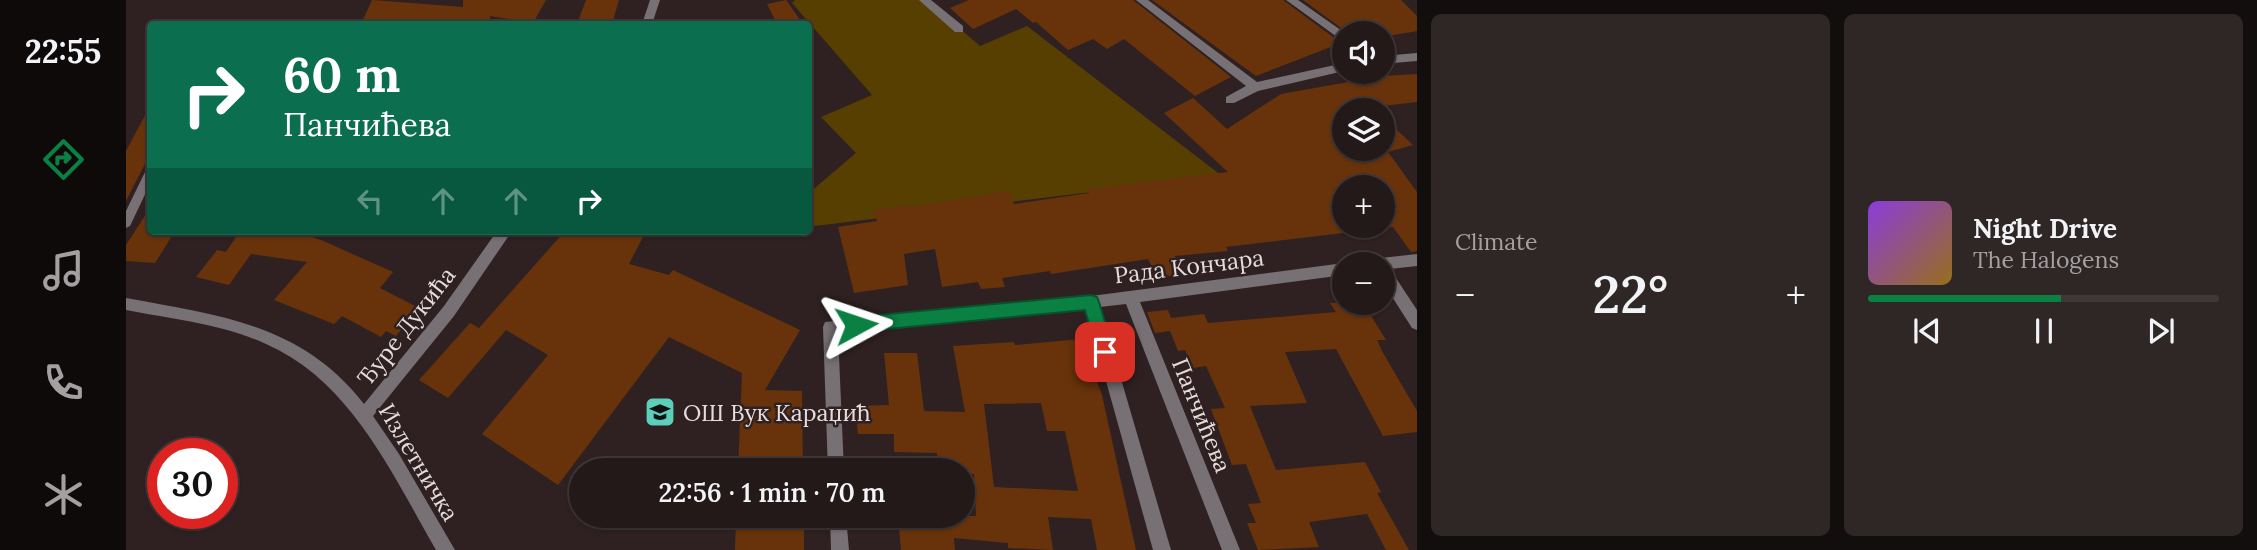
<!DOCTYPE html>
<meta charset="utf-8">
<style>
:root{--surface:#231919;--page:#2f2626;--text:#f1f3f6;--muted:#a3a0a2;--line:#403838;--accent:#0b8043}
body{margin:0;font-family:Lora,serif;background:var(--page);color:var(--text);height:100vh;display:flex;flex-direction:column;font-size:26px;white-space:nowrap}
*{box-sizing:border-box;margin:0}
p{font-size:23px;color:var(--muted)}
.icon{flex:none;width:38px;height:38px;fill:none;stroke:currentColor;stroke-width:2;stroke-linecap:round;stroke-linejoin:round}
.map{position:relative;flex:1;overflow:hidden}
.panel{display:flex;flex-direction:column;gap:14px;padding:14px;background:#130e0e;width:840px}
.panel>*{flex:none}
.banner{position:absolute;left:21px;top:21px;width:665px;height:214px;border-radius:7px;box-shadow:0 2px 5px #0004,0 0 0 2px var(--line);background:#0b6e4f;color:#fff;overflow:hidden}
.fabs{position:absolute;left:1206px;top:21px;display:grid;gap:14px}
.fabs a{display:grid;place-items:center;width:63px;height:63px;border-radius:50%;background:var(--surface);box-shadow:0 2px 5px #0004,0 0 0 2px var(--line);font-size:35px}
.speed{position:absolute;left:21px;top:438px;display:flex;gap:14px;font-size:35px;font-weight:700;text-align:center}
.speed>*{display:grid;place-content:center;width:91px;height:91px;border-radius:50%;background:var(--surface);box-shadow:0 2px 5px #0004,0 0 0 2px var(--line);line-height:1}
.speed .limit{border:10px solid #d22;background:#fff;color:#111}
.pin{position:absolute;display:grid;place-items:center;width:60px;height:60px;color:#fff;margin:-30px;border-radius:14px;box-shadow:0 4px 10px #0006}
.me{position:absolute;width:77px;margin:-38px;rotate:85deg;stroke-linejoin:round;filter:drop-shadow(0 0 5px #0008)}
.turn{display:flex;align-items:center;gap:24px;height:147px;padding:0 21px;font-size:32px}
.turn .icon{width:91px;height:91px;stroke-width:2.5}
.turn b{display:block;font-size:49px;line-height:60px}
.lanes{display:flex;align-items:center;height:66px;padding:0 21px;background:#0003;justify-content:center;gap:35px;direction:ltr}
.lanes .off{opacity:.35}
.big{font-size:52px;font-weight:600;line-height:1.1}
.panel .tile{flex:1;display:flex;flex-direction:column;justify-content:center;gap:10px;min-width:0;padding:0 24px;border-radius:10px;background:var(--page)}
.song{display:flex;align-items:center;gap:21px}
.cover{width:84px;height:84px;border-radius:10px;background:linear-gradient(135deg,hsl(270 70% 55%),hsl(40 70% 35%))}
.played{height:7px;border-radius:4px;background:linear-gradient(90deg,var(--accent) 55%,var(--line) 55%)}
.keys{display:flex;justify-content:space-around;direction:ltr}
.heat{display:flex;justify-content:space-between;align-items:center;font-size:38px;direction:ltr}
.panel .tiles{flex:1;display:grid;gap:14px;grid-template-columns:repeat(2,1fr)}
.trip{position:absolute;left:443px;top:458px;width:406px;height:70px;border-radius:35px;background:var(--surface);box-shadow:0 2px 5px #0004,0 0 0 2px var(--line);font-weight:600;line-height:70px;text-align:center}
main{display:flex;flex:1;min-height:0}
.tabs{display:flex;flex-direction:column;width:126px;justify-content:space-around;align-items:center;background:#0e0a0a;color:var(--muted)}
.tabs .icon{width:49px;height:49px}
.tabs .current{color:var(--accent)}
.tabs b{font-size:32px;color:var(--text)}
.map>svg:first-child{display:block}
</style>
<main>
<nav class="tabs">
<b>22:55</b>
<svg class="icon current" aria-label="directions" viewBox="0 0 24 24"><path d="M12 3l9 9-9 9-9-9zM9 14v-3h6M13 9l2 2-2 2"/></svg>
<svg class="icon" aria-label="music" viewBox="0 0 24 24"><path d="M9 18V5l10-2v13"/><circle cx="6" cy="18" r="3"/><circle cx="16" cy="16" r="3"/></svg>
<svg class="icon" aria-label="phone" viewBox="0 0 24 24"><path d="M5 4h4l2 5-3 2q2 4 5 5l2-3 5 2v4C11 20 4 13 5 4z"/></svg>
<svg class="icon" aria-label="climate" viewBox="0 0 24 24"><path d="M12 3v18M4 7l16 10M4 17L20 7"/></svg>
</nav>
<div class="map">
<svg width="1291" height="550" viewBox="0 0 1291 550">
<rect width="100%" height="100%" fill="#2f2121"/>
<path fill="#573f01" d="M669 0H801L854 46 901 26 1096 176 689 226 683 222V193L730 153 695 117 746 95 666 3Z"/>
<g fill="#68330b" fill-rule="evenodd">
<path d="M246 0 337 7V0H420L407 23 364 16V24H306L269 21 267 24H235Z"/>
<path d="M460 0H493L486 24H451Z"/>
<path d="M660 0 677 24H651L641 4Z"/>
<path d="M843 0H1007L1105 77 1069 96 998 39 981 49 967 39 942 50 910 22 907 23 890 9 847 29 824 8Z"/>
<path d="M1026 0H1157L1215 43 1130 76Z"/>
<path d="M1177 0H1275L1291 16V31L1256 37V28L1242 33H1222Z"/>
<path d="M1291 74V102L1248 107 1251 110H1218V149H1256V116L1287 145 1262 152 1291 192V251L1285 252 1267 227 1100 247 1102 251 1049 256 1059 274 1031 277 1022 259 925 274 924 271 876 278 879 287 855 289 852 282 816 287 809 249 778 254 782 285 728 293 712 227 751 221 747 210 783 205 784 207 883 191 888 204 963 193 961 189 1102 172 1038 113 1067 98 1101 129 1155 94 1256 76ZM1218 187H1256V226H1218Z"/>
<path d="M24 106V154L0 201V151Z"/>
<path d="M24 208V231H49L29 263 0 261V245Z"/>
<path d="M114 231 170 235 172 232 195 240 267 272 254 288 293 308 270 336 260 331 255 337 216 316 208 324 148 300 181 262 125 254 103 285 70 277 91 250 100 252Z"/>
<path d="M439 231H520L503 264 543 275 547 270 674 330 639 390 676 391 677 471H612L616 373 543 337 432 485 356 434 422 355 380 330 322 398 293 380 344 323 353 328Z"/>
<path d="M1204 303H1237L1260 340H1251L1256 351 1291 411V432L1257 436 1210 349 1159 352 1181 403 1124 406 1150 470 1239 462 1255 492 1251 493 1283 550H1260L1241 514 1183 522 1193 547 1132 550 1121 523H1130L1122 504 1135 503 1120 464 1106 465 1085 409 1099 408 1080 366 1067 368 1059 350 1052 351 1044 331 1029 333 1021 312 1042 310 1045 318 1078 314 1082 323 1210 312Z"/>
<path d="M955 339 976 395 1010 550H971L965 519 922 517 927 550 882 548V543L828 538 829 550H775L772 516H850L848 474 813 471 811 453 768 452V434H732L729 406 763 405 758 353H791L798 411 839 412 827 346 888 342 889 345ZM915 403 921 431H939L952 491 868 487 858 404Z"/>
<path d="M610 516H678V550H609Z"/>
</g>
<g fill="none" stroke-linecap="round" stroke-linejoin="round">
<path fill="#777074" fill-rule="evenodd" d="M24 169V184L4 226 0 228V211L20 170Z"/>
<g fill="#777074" fill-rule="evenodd">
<path d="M524 0H534L526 24H516Z"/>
<path d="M793 0H805L837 26V32H829Z"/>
<path d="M1010 0H1022L1131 82 1218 63V71L1132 91 1108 103H1100V97L1120 86Z"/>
<path d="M1160 0H1172L1219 33 1218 42Z"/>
<path d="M1291 53V61L1256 64V56Z"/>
<path d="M371 231H386L328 316 247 416 273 454 329 550H310C266 474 225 381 140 344 97 324 46 319 0 310V298C92 315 176 324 238 404L318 306Z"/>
<path d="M1291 254V266L1264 269 1291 310V330L1286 328 1256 281V264H1248L1250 260 1255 258Z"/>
<path d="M1218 263 1221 264H1218V275L1014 302 1114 550H1096L1000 304 974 307 1045 550H1027L960 309 712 333 718 471H702L697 327 699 322 965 296Z"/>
<path d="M704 516H720L723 550H705Z"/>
</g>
</g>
<path fill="#0b8043" stroke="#07532c" stroke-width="2" d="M965 295 971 297 973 302 988 352 985 357 979 359 973 357 971 352 959 310 730 332 724 330 721 325 724 319 730 317Z"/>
<defs>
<g id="school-square" transform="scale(1.575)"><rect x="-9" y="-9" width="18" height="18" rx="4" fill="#5cceba" stroke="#2f2121"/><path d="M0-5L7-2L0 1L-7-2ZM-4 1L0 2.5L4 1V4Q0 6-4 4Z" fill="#111"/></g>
</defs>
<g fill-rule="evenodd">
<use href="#school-square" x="534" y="412"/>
</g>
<g text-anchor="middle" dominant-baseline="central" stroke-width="5" stroke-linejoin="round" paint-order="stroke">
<g font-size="23" fill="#e6dcdc" stroke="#2f2121">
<text transform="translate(1063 266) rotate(-7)">Рада Кончара</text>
<text transform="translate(280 326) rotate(-52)">Ђуре Дукића</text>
<text transform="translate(1076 415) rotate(68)">Панчићева</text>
<text transform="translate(293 462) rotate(59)">Излетничка</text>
</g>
<g font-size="23" fill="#e6dcdc" stroke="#2f2121" text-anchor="start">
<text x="557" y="412">ОШ Вук Караџић</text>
</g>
</g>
</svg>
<div class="fabs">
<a><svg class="icon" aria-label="sound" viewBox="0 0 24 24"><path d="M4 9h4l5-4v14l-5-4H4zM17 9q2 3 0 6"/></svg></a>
<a><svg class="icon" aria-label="layers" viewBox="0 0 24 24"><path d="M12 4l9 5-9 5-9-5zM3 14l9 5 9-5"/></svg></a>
<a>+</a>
<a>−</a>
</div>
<div class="speed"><div class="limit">30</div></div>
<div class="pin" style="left:979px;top:352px;background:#d93025"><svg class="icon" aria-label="arrive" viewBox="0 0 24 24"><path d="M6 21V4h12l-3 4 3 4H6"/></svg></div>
<svg class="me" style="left:730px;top:325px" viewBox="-20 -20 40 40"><path d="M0-17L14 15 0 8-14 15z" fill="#0b8043" stroke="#fff" stroke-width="4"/></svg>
<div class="trip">22:56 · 1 min · 70 m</div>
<div class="banner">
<div class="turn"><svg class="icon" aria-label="right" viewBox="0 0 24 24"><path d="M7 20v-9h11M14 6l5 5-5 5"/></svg><div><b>60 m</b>Панчићева</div></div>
<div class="lanes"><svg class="icon off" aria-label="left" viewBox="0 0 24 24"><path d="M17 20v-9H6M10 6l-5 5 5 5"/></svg><svg class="icon off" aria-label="ahead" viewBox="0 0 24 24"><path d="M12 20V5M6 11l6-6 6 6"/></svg><svg class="icon off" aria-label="ahead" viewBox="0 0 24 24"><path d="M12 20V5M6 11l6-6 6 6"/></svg><svg class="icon" aria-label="right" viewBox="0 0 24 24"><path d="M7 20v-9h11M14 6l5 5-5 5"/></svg></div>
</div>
</div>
<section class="panel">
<div class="tiles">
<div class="tile"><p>Climate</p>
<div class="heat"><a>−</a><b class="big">22°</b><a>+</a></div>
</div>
<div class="tile">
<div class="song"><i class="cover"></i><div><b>Night Drive</b><p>The Halogens</p></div></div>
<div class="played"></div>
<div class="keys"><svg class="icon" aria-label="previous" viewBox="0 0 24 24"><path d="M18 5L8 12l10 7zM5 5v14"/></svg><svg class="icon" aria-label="pause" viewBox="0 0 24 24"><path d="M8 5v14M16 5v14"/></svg><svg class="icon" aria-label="next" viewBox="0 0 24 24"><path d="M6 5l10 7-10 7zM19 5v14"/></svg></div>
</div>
</div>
</section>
</main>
